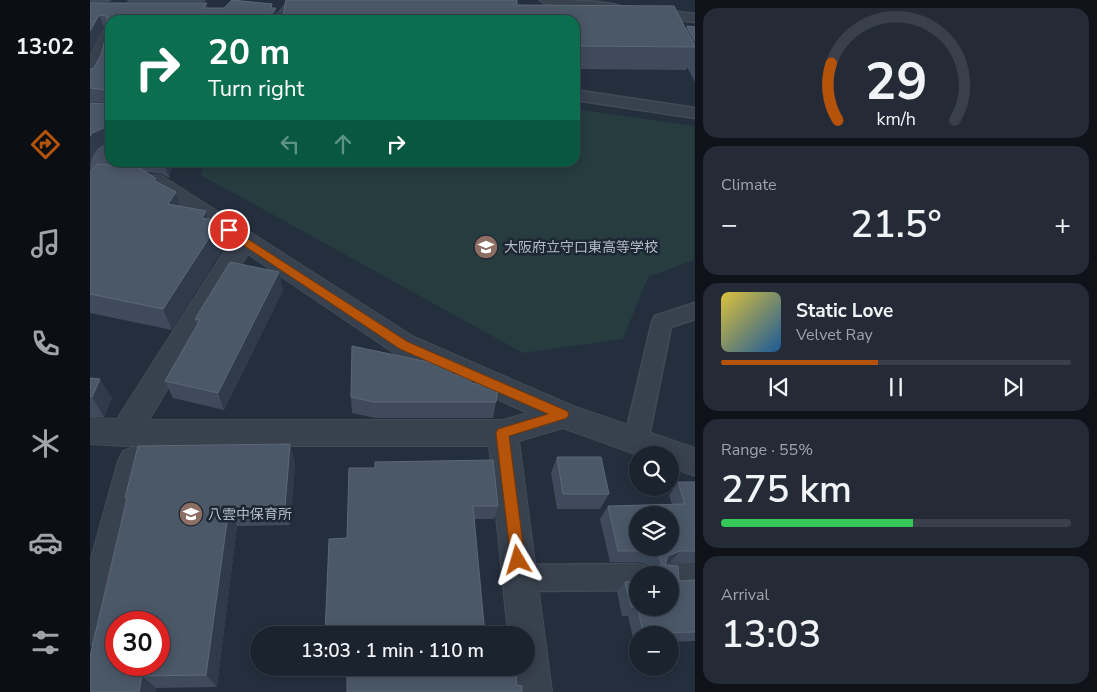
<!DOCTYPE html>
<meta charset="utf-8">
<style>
:root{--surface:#1b232e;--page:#242b36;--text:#f1f3f6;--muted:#a0a4aa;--line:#39404a;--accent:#b45309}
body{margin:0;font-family:"Nunito Sans","Noto Sans JP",sans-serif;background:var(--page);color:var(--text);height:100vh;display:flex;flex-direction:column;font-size:19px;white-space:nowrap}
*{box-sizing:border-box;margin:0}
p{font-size:16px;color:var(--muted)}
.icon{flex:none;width:28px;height:28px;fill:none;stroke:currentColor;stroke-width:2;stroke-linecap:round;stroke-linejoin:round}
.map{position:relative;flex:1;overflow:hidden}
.side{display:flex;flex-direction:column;gap:8px;padding:8px;background:#0f1319;width:402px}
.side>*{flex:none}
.guide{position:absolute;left:15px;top:15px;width:475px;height:152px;border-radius:15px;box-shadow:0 2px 12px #0003,0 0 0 1px var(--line);background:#0b6e4f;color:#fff;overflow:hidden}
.buttons{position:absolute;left:539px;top:446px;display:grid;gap:10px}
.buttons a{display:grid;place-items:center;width:50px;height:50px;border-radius:50%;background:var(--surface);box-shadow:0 2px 12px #0003,0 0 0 1px var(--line);font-size:25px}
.speed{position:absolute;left:15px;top:611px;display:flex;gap:10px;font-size:25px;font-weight:700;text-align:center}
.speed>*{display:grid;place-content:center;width:65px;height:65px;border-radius:50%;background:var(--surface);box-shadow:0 2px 12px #0003,0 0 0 1px var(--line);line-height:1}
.speed .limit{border:8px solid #d22;background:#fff;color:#111}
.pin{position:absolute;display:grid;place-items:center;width:42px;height:42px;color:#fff;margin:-21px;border:2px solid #fff;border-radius:50%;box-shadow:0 1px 5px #0007}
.me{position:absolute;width:55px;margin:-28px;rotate:353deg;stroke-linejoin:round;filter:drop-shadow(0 0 4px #0008)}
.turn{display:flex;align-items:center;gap:18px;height:105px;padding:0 20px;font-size:22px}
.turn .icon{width:65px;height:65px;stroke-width:2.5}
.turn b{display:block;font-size:35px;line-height:42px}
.lanes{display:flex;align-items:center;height:48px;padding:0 20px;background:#0003;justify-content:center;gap:25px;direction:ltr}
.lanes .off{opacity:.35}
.big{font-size:38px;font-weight:600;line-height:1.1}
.side .tile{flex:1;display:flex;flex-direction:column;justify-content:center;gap:8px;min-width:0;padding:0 18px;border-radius:15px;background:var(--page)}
.side .dial{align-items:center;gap:0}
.dial svg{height:130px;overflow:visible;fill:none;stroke:var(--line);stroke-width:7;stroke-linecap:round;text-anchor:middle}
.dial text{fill:var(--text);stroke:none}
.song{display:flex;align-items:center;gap:15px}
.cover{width:60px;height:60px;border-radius:8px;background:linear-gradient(135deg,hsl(50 70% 55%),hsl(210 70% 35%))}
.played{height:5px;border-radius:2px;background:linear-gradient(90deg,var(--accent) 45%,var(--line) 45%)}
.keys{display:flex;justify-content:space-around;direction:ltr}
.heat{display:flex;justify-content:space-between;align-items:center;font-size:28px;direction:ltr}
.charge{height:8px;border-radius:4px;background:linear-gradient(90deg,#34c759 55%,var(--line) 0)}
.trip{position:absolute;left:160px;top:626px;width:285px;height:50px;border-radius:25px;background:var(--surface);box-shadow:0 2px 12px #0003,0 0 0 1px var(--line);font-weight:600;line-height:50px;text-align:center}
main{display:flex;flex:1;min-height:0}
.tab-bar{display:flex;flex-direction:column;width:90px;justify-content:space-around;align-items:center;background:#0b0e12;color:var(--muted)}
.tab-bar .icon{width:35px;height:35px}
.tab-bar .on{color:var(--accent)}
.tab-bar b{font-size:22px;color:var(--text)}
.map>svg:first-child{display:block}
</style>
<main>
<nav class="tab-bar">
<b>13:02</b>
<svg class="icon on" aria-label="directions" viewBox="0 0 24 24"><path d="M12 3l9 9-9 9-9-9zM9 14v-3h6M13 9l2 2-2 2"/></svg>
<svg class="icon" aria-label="music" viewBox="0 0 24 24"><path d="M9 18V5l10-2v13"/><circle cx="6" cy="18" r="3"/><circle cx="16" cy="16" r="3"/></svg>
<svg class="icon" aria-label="phone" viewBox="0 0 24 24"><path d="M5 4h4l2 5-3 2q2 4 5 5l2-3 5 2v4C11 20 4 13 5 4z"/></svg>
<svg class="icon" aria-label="climate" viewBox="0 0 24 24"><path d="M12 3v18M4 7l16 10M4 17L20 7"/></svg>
<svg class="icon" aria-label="car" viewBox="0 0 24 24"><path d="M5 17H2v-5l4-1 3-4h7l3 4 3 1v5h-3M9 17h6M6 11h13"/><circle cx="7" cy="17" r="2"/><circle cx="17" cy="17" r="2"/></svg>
<svg class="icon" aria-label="filters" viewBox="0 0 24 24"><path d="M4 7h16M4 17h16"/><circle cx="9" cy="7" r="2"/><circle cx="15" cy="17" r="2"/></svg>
</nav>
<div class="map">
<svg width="605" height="692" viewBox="0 0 605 692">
<rect width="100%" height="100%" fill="#242f3e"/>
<path fill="#263c3f" d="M485 109 604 126V260L558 277 533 339 433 353 111 175 115 162H485Z"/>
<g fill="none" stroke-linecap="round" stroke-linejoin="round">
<g stroke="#414a57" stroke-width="3">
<g id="lane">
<path d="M199 0H211L198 20H184Z"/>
<path d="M450 0C465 0 526 0 535 9L528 13 456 4Z"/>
<path d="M561 9 605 14V22L556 16 554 13 556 10Z"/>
<path d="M485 90 605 108V118L485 100Z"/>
<path d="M605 303V319L581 327 558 441 554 448 546 451 538 448 534 441 562 322 565 316Z"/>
<path d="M605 563V589L580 590V575H567L570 568 580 564Z"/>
<path d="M548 564 558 568 561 575H548V590L430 591 420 587 417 578 420 569 430 565Z"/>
</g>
</g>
<g stroke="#414a57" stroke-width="2">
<g id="street">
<path d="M20 29C20 48 18 64 7 81L0 83V57L14 30Z"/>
<path d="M0 168 72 176 324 337 483 406 605 448V476L580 467V455H548L473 428 429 441 462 692H424L421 668H436V635H418L399 446H35L0 444V418L27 419 140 242 58 188 0 182ZM158 254 304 353 438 413 413 420H59Z"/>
<path d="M44 447 55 451 60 461 18 627 13 640 0 645V562L28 461 33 451Z"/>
</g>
</g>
<g stroke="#414a57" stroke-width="2">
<path id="secondary" d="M20 143 21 162 8 179 0 181C0 164 1 147 20 143Z"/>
</g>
<use href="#lane" fill="#38414e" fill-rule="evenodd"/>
<use href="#street" fill="#38414e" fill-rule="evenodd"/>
<use href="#secondary" fill="#465061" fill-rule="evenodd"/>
</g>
<g fill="#3f4b5c">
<path d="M0 0H22L19 2 4 3 118 8H186L187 20H20V150L17 143 7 147 0 162V103L16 104V103L0 102V69L4 68 11 55 16 36 17 28H14L0 53Z"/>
<path d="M37 0H116L114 2H38Z"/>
<path d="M427 5 596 29 597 26 605 27V82L597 67 596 70 485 69V20Z"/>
<path d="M26 162H83L79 178 72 174 56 172 67 182 86 192 91 206 116 211 119 219 136 243 82 330 0 313V172L27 166Z"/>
<path d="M193 290 134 410 83 398 75 381 107 325 105 319Z"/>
<path d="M361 374 381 383 406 402 403 418H285L262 413 261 397Z"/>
<path d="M0 378 22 398 14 417H0Z"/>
<path d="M200 444 205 464 200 525 147 526 127 687 66 688 0 692 37 501 35 498Z"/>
<path d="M467 457 519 494 510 509H467L461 473Z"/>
<path d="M285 468 408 506 404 519H384L257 538Z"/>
<path d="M588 482H605V562H580L575 565 589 581 605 580V641L580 642V635H548V642H544L538 616H532L527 592 535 582 548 608 580 575H551L559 566 549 562H520L510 519 518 506 582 504 579 495Z"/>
</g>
<g fill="#2f3b4b">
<path d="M117 3 120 16 114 7Z"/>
<path d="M182 4 183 12 186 8 187 20H177Z"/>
<path d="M9 15 14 28 0 53V31Z"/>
<path d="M16 127 20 139V150L17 143 7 147 0 162V136L2 133Z"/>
<path d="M75 162H83L79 178 74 164Z"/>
<path d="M86 192 93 214 78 204Z"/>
<path d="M116 211 122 233 112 218Z"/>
<path d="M130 221 136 243 82 330 73 309Z"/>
<path d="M189 272 193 290 134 410 128 393Z"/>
<path d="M10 379 22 398 14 417 2 397Z"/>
<path d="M200 444 205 464 200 525 195 507Z"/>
<path d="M139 507 147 526 127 687 116 675Z"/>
<path d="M590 551 580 562 570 567 578 556Z"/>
<path d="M52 676 66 688V692H49Z"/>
</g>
<g fill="#4b5868" stroke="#5c6777" fill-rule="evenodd">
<path d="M142 0 182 4 181 8H186L177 20H20V142H17L16 127 2 133 0 136V103L16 104V90L0 88V69L4 68 11 55 16 36 17 16 9 15 0 31V3H117L114 7 116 8H134Z"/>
<path d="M196 0H427V5L584 6 605 47 485 46V20H192Z"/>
<path d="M597 26 605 27V41Z"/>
<path d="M7 164 50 168 65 178V181L86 192 78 204 116 211 112 218 130 221 73 309 0 294V172Z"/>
<path d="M140 262 189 272 128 393 75 381 110 320 105 319Z"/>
<path d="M262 346 362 367 361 374 382 378 380 383 408 387 406 402H284L261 397Z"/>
<path d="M0 378 10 379 2 397H0Z"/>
<path d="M200 444 195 507H139L116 675 52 676 49 692H0V656L37 498H35L48 446ZM26 622H69V665H26Z"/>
<path d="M467 457H511L519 494H473Z"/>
<path d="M403 460 408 506H383L395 635H235L239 539 257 538 259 468H285V462Z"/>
<path d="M588 482H605V551H590L578 556 575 565 588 566 589 581 605 580V632L553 633 548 608H580V575H559V566H570L572 563 568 555 557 551H528L518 506 595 504ZM548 515H580V548H548Z"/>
<path d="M548 581V608L547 607H541L535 582Z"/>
<path d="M257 668H425L427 685 432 686V692H257Z"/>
</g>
<path fill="#b45309" stroke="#753606" d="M139 227 318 342 477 411 479 414 477 418 419 436 435 560 433 565 428 567 423 565 421 560 406 433 408 429 458 414 310 349 135 233V228Z"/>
<defs>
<g id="school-disc" transform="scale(1.25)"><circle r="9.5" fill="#8d6e63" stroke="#1d2633"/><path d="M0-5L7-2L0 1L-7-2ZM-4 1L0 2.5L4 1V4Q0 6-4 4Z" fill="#fff"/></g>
</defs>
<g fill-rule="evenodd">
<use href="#school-disc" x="396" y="247"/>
<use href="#school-disc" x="101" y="514"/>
</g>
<g text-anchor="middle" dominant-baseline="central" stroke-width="5" stroke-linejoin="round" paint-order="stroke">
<g font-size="14" fill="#b4bcc9" stroke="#1d2633" text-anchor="start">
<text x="414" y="247">大阪府立守口東高等学校</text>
<text x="118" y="514">八雲中保育所</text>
</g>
</g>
</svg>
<div class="buttons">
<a><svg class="icon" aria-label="search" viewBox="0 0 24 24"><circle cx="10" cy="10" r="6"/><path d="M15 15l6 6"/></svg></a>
<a><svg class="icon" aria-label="layers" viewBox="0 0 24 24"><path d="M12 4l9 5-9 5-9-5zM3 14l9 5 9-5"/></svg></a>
<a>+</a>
<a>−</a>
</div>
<div class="speed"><div class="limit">30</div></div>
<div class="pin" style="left:139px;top:230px;background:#d93025"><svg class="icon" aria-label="arrive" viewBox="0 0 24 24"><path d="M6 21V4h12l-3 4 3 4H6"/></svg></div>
<svg class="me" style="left:428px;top:560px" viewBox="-20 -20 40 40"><path d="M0-17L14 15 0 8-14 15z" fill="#b45309" stroke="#fff" stroke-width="4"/></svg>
<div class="trip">13:03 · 1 min · 110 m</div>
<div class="guide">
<div class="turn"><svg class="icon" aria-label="right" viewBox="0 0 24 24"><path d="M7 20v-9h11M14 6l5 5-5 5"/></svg><div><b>20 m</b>Turn right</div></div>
<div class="lanes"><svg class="icon off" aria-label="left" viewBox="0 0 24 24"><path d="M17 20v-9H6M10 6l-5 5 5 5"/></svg><svg class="icon off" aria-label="ahead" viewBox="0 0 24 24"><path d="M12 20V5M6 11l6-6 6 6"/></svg><svg class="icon" aria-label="right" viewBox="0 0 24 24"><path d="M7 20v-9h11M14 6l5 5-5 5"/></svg></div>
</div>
</div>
<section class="side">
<div class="tile dial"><svg viewBox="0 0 100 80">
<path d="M14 69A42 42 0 1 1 86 69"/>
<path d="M14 69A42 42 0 0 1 10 34" stroke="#b45309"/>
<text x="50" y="56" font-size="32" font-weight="700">29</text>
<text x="50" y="72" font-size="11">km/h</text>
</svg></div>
<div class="tile"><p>Climate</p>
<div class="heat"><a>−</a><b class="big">21.5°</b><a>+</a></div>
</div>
<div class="tile">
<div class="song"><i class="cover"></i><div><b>Static Love</b><p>Velvet Ray</p></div></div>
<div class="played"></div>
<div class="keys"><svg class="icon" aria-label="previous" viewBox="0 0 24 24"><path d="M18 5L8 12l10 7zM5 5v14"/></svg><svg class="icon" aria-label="pause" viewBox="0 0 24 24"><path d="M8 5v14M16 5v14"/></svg><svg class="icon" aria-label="next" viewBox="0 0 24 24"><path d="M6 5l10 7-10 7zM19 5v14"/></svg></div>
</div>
<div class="tile"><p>Range · 55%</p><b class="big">275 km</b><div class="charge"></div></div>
<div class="tile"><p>Arrival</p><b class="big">13:03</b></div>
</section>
</main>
